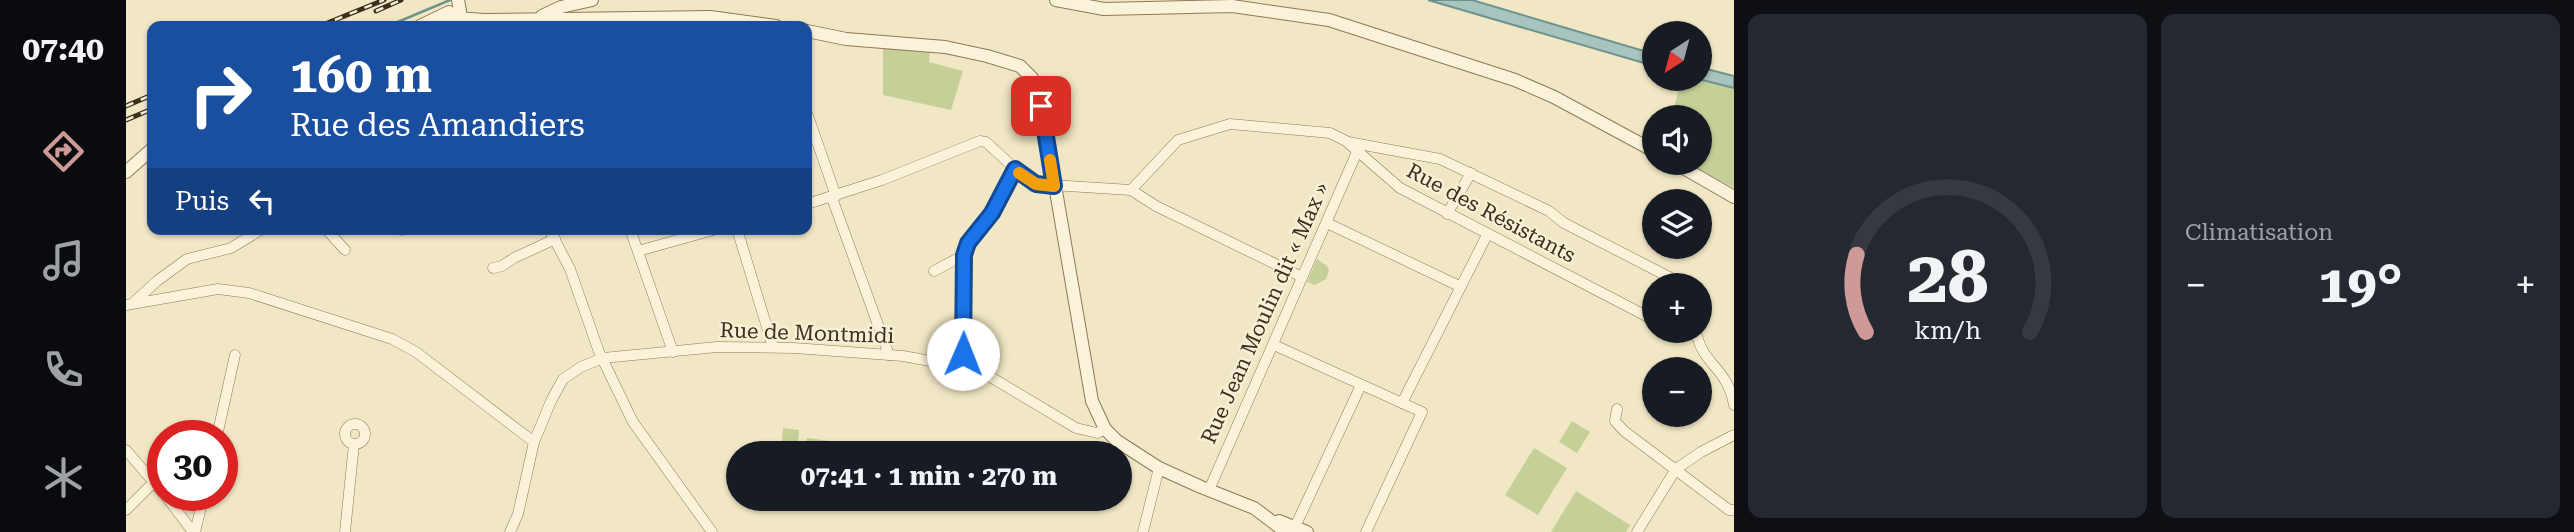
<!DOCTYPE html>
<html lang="fr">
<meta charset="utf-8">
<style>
:root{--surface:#171b24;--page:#242831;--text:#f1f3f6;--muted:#9ea1a6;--line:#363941;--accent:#cd9a98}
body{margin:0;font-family:"Roboto Serif",serif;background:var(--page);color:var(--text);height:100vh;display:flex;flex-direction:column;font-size:26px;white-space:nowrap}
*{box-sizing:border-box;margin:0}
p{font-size:23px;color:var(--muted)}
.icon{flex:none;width:38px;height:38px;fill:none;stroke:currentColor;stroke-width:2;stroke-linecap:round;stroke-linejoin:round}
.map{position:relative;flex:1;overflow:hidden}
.details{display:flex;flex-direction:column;gap:14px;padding:14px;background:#0d0f14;width:840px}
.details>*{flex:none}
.hud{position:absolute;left:21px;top:21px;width:665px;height:214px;border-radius:14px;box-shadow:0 2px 5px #0004;background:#1a4fa0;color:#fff;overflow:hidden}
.needle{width:46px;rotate:216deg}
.buttons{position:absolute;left:1516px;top:21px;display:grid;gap:14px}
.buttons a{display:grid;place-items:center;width:70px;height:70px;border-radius:50%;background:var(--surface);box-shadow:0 2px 5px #0004;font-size:35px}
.speed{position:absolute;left:21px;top:420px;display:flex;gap:14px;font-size:35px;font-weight:700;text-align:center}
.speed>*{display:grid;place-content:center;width:91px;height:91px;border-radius:50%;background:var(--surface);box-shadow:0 2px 5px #0004;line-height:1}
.speed .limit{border:10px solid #d22;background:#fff;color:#111}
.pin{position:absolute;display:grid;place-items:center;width:60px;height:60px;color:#fff;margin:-30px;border-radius:14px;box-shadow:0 4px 10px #0006}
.me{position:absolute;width:77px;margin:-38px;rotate:1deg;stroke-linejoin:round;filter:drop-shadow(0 0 5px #0008)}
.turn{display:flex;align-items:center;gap:24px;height:147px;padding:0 28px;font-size:32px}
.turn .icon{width:91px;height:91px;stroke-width:2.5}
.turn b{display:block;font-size:49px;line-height:60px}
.then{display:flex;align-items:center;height:66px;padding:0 28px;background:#0003;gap:14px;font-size:26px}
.big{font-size:52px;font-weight:700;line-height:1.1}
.details .widget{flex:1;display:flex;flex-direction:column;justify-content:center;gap:10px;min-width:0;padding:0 24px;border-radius:14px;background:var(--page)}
.details .dial{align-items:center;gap:0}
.dial svg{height:182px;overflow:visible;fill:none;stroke:var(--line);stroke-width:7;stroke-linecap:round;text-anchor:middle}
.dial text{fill:var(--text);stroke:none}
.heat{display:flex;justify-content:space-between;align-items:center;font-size:38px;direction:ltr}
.details .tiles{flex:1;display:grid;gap:14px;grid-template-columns:repeat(2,1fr)}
.trip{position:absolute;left:600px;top:441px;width:406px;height:70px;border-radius:35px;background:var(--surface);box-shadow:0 2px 5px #0004;font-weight:700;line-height:70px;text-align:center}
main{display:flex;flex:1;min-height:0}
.dock{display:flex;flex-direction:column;width:126px;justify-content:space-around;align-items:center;background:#090b0e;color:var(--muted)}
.dock .icon{width:49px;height:49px}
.dock .active{color:var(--accent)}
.dock b{font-size:32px;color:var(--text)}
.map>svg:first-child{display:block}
</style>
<main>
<nav class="dock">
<b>07:40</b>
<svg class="icon active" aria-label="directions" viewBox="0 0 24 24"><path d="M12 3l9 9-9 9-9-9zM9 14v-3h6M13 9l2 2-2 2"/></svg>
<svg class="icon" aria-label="music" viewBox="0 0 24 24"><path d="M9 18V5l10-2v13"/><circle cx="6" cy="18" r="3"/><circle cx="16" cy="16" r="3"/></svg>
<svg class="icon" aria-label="phone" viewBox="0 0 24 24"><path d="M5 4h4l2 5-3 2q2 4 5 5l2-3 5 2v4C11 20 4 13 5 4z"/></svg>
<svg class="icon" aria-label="climate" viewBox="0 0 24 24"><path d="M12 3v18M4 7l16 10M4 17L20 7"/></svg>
</nav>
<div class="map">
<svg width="1608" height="532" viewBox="0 0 1608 532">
<rect width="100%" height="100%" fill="#f1e7c5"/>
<g fill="#c5d098">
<path d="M757 47 804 51 803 62 837 71 825 110 757 95Z"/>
<path d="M1556 79H1572L1608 88V188L1572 169 1569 163H1573V117H1545Z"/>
<path d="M1191 259 1201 266 1203 271 1200 279 1189 285 1181 282Z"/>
<path d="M1446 421 1464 432 1451 453 1433 442Z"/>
<path d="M657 428 673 430 671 453H655Z"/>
<path d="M681 438 718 443 716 453 679 451Z"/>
<path d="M1408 448 1441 468 1412 515 1379 495Z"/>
<path d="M1450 491 1504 525 1500 532H1425Z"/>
</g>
<g fill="#a7c4be" stroke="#6d938d" stroke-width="2">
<path d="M1302 0H1346L1528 54V66Z"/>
<path d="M1573 67 1608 76V88L1572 79Z"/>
</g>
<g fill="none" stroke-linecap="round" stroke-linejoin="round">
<path stroke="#6d938d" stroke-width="2.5" d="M262 26 324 0"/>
<g stroke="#8d7959" stroke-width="11">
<g id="minor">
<path d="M681 113 710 196"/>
<path d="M1222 142 1314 159 1423 211 1438 223 1547 279 1544 285"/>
<path d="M1005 190 1052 140 1104 124 1204 133 1220 141 1274 188 1528 320"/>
<path d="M706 198 763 355"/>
<path d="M681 204 756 180 854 141 860 142 897 176 910 184 1005 190 1030 206 1176 277"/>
<path d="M1321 214 1345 173"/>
<path d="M1201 223 1333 286"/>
<path d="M200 229 219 250"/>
<path d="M276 229V230"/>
<path d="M423 229 444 269 473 352 507 422 586 532"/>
<path d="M504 229 547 352"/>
<path d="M611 229 647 347"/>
<path d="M512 251 591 229"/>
<path d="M367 268 376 266 388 258 429 239"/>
<path d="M808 271 838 255"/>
<path d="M8 302 31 281 61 259 105 248 136 229"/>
<path d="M0 305 92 289 123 293 266 339 290 352 408 442"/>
<path d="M1571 336C1578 365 1602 369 1608 405"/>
<path d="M1148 345 1276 403"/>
<path d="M835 367 837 353 838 255 842 243 873 200 889 169"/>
<path d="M1491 409 1489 421 1498 431 1603 510H1608"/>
<circle cx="229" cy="434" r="10"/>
<path d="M91 436 109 355"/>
<path d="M0 450 37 493"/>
<path d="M1083 490 1231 152"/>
<path d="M39 495 67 532"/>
<path d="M0 510 28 482"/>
<path d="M1169 527 1235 385"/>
<path d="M69 532 78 495"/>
<path d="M219 532 228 444"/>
<path d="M384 532 392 514 408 442 425 401 437 379 455 367 477 358 591 347 668 348 777 356 853 370 950 428 971 433 979 429"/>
<path d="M1017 532 1033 468"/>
<path d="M1240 532 1296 412 1276 403 1361 235"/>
<path d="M1511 532 1550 469 1575 452 1608 435"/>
</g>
</g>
<g stroke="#8d7959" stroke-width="14">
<g id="tertiary">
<path d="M930 0 978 9 1106 6 1203 20 1389 80 1428 97 1528 151"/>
<path d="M416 16 435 7 466 0"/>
<path d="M330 18 358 20 584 17 650 26"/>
<path d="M330 18 334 11 332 0"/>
<path d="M294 26 323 12"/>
<path d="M314 26 330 18"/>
<path d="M681 31 720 39 819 47 861 56 894 66 906 78 913 92 966 401 979 429 991 441 1033 468 1075 487 1128 508 1160 532"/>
<path d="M1549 163 1608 197"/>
<path d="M0 172 26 149"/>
<path d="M1153 521 1181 532"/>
</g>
</g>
<use href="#minor" stroke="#fbf3d9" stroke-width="10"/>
<use href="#tertiary" stroke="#fbf3d9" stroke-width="12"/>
<g stroke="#3d2f1e" stroke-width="5">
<g id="rail">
<path d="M250 11 275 0"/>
<path d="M194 26 258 0"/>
<path d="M0 106 26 95"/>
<path d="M0 120 26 109"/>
</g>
</g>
<use href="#rail" stroke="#f8f0d5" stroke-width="2.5" stroke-dasharray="8" stroke-linecap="butt"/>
</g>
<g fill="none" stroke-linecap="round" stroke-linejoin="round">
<g stroke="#114b97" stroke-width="18">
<path id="route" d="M837 354 838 255 842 243 866 213 889 169 910 184 928 186 915 106"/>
</g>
<use href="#route" stroke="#1a73e8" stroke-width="12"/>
<path stroke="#f59e0b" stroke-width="12" d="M893 173 910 184 928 186 924 160"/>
</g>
<g text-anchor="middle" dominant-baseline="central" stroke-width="5" stroke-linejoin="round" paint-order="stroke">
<g font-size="21" fill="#3d2f1e" stroke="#f8f0d5">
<text transform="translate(1365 213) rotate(28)">Rue des Résistants</text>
<text transform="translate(1139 313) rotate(-66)">Rue Jean Moulin dit « Max »</text>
<text transform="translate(681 333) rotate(2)">Rue de Montmidi</text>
</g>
</g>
</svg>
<div class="buttons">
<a><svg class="needle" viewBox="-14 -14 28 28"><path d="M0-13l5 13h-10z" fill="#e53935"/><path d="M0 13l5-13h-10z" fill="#9ea1a6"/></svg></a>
<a><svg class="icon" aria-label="sound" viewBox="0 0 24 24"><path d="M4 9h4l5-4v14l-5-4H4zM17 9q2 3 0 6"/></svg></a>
<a><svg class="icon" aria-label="layers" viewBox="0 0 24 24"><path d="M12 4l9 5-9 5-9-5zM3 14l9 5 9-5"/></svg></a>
<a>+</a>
<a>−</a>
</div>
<div class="speed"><div class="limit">30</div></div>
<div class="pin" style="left:915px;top:106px;background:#d93025"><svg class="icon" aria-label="arrive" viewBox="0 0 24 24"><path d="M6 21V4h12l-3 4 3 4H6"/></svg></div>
<svg class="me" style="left:837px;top:354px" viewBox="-20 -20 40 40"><circle r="19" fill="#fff"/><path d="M0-13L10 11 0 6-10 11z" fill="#1a73e8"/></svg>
<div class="trip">07:41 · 1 min · 270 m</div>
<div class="hud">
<div class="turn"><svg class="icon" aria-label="right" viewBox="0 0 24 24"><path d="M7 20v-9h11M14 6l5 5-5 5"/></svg><div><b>160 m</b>Rue des Amandiers</div></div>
<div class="then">Puis<svg class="icon" aria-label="left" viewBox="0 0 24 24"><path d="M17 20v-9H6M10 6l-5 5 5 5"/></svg></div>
</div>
</div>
<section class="details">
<div class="tiles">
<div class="widget dial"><svg viewBox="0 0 100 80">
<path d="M14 69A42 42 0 1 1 86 69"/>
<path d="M14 69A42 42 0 0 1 10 35" stroke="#cd9a98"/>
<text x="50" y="56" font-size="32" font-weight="700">28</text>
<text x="50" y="72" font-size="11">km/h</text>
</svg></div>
<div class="widget"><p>Climatisation</p>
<div class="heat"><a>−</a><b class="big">19°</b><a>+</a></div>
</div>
</div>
</section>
</main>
